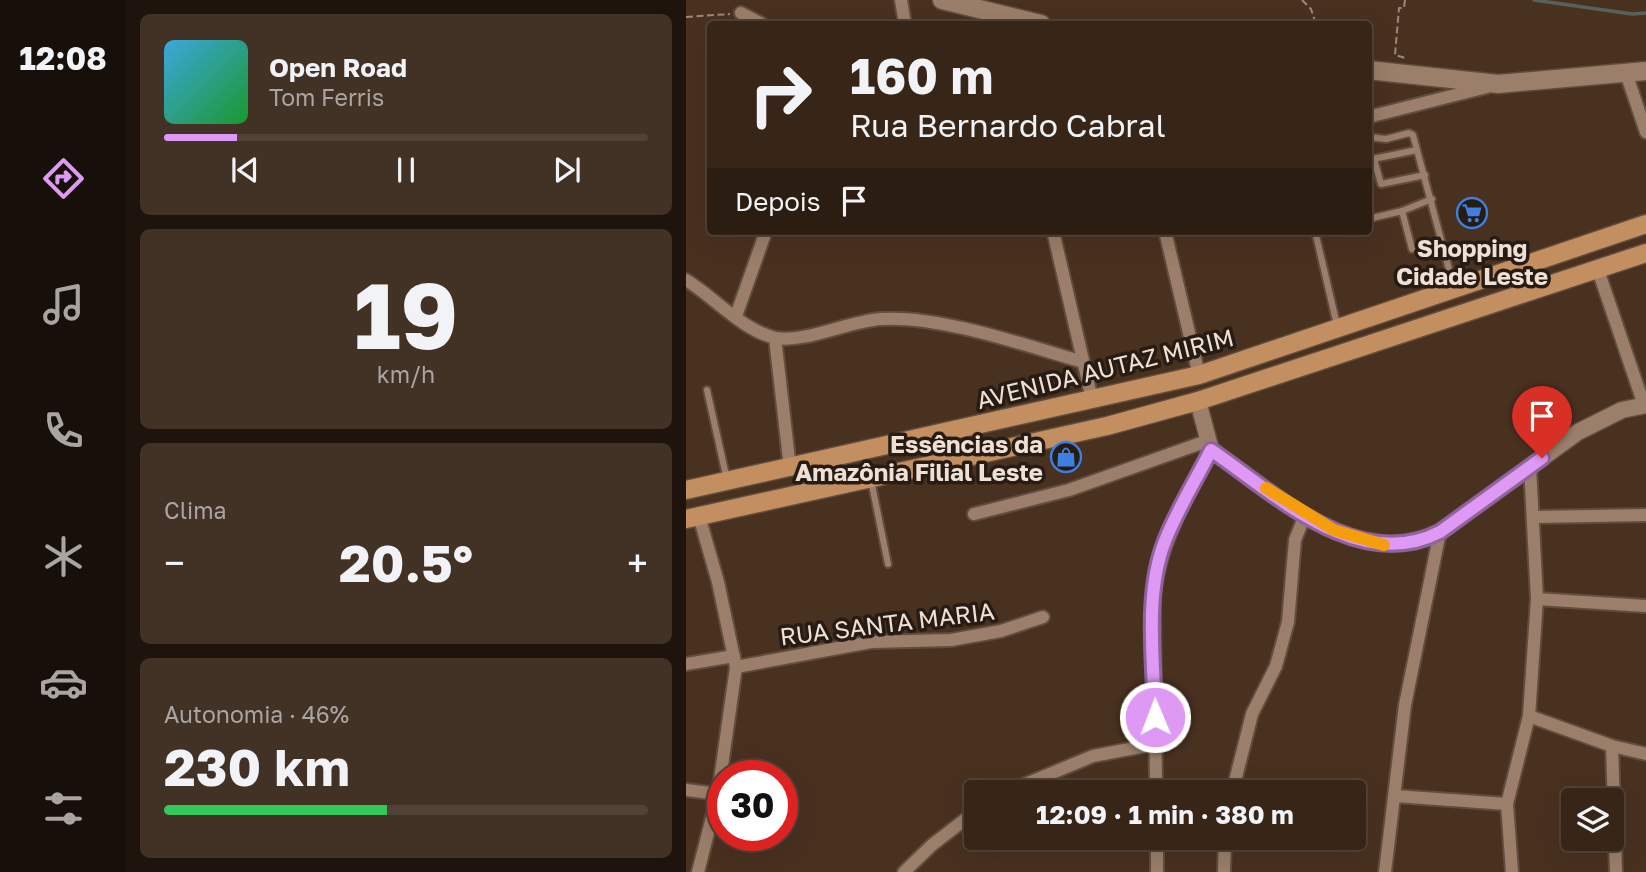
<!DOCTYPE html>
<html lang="pt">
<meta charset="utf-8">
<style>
:root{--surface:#372518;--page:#423125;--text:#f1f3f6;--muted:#aaa5a2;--line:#514237;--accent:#dd99f3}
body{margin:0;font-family:"Golos Text",sans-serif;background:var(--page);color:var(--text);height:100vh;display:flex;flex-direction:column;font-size:26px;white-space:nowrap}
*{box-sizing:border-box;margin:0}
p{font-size:23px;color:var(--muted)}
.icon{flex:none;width:38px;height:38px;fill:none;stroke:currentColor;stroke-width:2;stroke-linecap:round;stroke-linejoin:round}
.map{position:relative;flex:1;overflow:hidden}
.sheet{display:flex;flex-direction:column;gap:14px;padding:14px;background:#1e140d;width:560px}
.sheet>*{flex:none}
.guide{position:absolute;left:21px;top:21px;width:665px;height:214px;border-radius:7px;box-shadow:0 7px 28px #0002,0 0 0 2px var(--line);background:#372518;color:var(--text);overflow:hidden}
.controls{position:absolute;left:875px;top:788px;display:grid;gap:14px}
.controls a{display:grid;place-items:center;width:63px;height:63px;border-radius:7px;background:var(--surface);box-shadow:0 7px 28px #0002,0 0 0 2px var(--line);font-size:35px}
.speed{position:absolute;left:21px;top:760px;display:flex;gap:14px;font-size:35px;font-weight:700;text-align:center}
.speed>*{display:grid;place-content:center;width:91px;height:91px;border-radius:50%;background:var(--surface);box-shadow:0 7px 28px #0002,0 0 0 2px var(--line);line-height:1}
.speed .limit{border:10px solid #d22;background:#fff;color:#111}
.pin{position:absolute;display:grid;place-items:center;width:60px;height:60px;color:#fff;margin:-72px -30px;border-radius:50% 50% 50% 0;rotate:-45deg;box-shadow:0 0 7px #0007}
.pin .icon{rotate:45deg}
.me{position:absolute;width:77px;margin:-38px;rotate:359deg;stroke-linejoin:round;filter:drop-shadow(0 0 5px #0008)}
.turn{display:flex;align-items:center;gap:24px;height:147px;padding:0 28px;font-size:32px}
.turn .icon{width:91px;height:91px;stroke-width:2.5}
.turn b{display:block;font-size:49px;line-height:60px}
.then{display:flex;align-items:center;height:66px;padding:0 28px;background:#0003;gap:14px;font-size:26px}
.big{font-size:52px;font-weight:700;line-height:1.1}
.sheet .card{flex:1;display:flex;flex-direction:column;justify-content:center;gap:10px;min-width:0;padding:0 24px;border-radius:10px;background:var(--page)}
.sheet .dial{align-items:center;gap:0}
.dial b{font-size:91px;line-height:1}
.song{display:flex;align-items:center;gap:21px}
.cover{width:84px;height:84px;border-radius:10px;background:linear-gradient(135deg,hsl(200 70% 55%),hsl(130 70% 35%))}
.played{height:7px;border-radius:4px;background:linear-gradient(90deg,var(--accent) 15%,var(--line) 15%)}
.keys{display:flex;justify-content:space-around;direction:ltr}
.heat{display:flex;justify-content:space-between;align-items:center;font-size:38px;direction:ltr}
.charge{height:10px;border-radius:5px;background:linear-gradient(90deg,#34c759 46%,var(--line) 0)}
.trip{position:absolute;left:278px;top:780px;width:402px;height:70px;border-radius:7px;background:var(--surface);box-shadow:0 7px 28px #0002,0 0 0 2px var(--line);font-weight:700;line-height:70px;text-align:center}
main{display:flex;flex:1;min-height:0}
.tab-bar{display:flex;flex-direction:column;width:126px;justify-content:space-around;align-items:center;background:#160f0a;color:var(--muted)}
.tab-bar .icon{width:49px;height:49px}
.tab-bar .current{color:var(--accent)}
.tab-bar b{font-size:32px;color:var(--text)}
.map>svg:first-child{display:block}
</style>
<main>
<nav class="tab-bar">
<b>12:08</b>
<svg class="icon current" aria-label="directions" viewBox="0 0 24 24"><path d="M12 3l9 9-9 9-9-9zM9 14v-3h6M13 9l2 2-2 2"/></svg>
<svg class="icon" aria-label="music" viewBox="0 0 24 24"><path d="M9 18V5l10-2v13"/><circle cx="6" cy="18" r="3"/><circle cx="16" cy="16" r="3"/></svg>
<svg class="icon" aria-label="phone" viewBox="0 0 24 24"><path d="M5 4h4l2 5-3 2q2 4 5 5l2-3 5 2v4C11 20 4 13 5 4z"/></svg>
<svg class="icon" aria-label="climate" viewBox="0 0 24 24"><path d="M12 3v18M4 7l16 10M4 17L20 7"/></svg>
<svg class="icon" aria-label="car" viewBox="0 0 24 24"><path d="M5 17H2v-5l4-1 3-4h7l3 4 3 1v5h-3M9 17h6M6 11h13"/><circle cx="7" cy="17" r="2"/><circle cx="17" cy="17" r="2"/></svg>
<svg class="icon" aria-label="filters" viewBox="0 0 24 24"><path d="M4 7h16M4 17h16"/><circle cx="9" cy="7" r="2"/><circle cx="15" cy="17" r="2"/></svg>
</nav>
<section class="sheet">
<div class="card">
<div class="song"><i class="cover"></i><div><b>Open Road</b><p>Tom Ferris</p></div></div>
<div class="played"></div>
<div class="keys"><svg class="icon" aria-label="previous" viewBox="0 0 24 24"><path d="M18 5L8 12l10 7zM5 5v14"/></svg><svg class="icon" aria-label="pause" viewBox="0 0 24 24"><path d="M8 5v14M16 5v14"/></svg><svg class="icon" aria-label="next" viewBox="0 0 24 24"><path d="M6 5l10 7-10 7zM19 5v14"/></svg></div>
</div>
<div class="card dial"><b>19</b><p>km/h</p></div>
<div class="card"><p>Clima</p>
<div class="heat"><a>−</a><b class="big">20.5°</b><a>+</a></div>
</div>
<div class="card"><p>Autonomia · 46%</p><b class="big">230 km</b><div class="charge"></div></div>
</section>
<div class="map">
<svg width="960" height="872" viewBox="0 0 960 872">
<rect width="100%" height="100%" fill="#493120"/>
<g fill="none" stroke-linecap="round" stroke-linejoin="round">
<path stroke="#56605d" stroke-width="3.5" d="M848 0 946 14 960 13"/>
<g stroke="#614d3d" stroke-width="10">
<g id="service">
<path d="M682 137 700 139 723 133 727 135 768 288"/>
<path d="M688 159 695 184 739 175"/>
<path d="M682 160 731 150"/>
<path d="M682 219 716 211"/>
<path d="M632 231H629L651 325"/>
<path d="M726 249 716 211 746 199"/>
<path d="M21 390 41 480"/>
<path d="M185 480 202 564"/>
</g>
</g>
<g stroke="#614d3d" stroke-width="16">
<g id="minor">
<path d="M215 0 219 24"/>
<path d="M55 13 76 24"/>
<path d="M940 73 960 132"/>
<path d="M682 117 801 87"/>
<path d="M367 231 406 399"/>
<path d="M479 231 513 375"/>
<path d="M912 270 958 405"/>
<path d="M0 280C28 297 57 331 90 338 119 343 163 321 195 319 253 315 338 345 394 361"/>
<path d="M50 316 80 231"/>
<path d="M89 338 104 468"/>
<path d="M288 514 383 490 521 441"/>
<path d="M849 517 960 515"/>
<path d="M851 599 960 606"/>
<path d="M0 664 48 656"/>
<path d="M50 667 185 642 265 640 315 631 357 617"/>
<path d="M843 716 926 746 960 754"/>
<path d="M926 746 930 872"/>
<path d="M0 790 32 794"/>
<path d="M318 793 407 756 470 744"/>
<path d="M470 793 468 593C475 540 501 497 525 450"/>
<path d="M546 793 566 714 590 666 602 622 609 540 619 515"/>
<path d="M709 796 821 804"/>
<path d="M471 838V872"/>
<path d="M12 872 32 794 50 667 32 582 13 516"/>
<path d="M218 872 246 845 290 811"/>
<path d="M538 872 539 838"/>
<path d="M699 872 719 705 754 532"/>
<path d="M826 872 821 804 843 716 851 599 844 467"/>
</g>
</g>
<g stroke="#614d3d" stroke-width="19">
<path id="tertiary" d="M512 401 525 450C589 494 672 574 754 532L892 432 936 410 960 405"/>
</g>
<g stroke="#614d3d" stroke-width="21">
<g id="secondary">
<path d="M256 0 355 24"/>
<path d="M682 70 812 84 960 71"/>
</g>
</g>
<g stroke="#614d3d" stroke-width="21">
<g id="primary">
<path d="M0 490 513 375 960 224"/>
<path d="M0 519 421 426 512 401 960 253"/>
</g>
</g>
<g stroke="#9b887a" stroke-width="2" stroke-dasharray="7 3.5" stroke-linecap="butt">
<path d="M616 0 625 9 630 24"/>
<path d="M719 0 718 8H713L709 55 719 58"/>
<path d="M0 17 44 14"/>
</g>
<use href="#service" stroke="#9b7f6b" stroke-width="6"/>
<use href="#minor" stroke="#9b7f6b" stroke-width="12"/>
<use href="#tertiary" stroke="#9b7f6b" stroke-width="16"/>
<use href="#secondary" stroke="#9b7f6b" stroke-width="18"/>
<use href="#primary" stroke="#c48f60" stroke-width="18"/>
</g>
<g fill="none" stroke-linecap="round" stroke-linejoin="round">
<g stroke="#90639e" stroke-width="18">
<path id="route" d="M469 717C468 661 458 594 479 541 491 510 510 480 525 450 589 494 672 574 754 532L856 458"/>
</g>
<use href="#route" stroke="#dd99f3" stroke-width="12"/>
<path stroke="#f59e0b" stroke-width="12" d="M580 488 648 530 698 545"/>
</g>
<defs>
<g id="supermarket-ring" transform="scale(1.575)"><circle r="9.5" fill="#271c14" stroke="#3f7fe0" stroke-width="1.5"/><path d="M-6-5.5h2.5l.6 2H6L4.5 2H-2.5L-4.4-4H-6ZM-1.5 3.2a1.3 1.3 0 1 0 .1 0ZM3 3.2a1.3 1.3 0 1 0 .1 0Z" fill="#3f7fe0"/></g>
<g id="shop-ring" transform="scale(1.575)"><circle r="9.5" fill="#271c14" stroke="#3f7fe0" stroke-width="1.5"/><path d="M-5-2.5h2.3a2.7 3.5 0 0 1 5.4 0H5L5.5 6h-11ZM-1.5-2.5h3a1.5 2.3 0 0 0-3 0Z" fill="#3f7fe0"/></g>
</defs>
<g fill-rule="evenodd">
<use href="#supermarket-ring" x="786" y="213"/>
<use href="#shop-ring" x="380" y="457"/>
</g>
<g text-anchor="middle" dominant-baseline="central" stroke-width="7" stroke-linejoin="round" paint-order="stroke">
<g font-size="24" font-weight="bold" fill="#efe0d5" stroke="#271c14">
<text x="786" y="247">Shopping<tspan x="786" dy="28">Cidade Leste</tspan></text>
<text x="357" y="443" text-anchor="end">Essências da<tspan x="357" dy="28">Amazônia Filial Leste</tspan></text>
</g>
<g font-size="24" fill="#efe0d5" stroke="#271c14">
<text transform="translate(419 368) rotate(-14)">AVENIDA AUTAZ MIRIM</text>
<text transform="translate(201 623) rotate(-7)">RUA SANTA MARIA</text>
</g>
</g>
</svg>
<div class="controls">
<a><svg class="icon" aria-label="layers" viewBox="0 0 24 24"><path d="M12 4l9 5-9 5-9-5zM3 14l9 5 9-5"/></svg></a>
</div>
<div class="speed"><div class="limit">30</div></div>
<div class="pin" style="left:856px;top:458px;background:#d93025"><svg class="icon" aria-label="arrive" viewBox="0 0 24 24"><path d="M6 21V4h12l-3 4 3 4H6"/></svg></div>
<svg class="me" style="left:469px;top:717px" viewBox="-20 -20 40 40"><circle r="17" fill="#dd99f3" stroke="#fff" stroke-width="3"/><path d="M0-11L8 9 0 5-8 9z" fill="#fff"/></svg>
<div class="trip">12:09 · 1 min · 380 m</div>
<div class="guide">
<div class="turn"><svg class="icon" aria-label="right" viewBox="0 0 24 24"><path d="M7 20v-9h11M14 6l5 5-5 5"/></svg><div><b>160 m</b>Rua Bernardo Cabral</div></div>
<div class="then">Depois<svg class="icon" aria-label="arrive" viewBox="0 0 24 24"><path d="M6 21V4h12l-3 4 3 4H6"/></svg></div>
</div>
</div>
</main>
